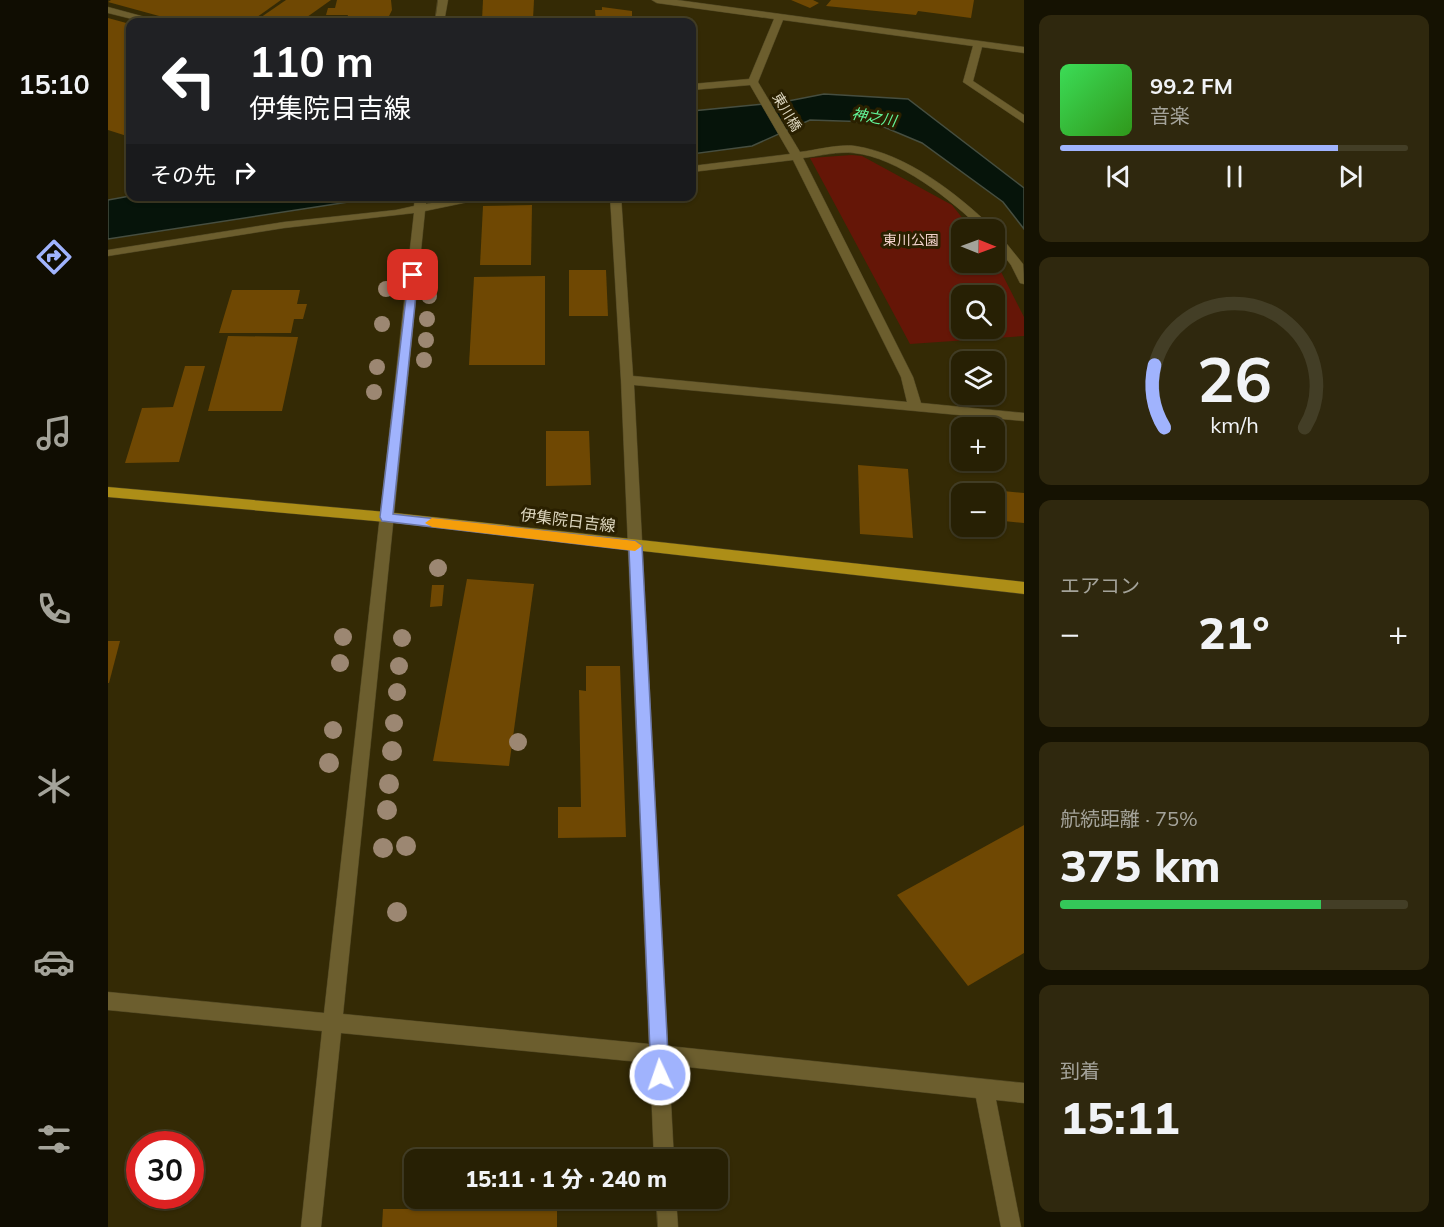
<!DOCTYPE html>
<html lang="ja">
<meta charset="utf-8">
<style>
:root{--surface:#272004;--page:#2f280e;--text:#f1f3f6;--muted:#a4a39a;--line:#433e26;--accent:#a0b3fd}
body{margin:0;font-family:Mulish,"Noto Sans JP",sans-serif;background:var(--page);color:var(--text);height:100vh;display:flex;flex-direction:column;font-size:22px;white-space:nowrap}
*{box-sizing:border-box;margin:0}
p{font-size:20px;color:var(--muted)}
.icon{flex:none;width:33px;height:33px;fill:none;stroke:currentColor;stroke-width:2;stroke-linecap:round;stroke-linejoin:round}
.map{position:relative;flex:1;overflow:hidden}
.drawer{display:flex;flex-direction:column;gap:15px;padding:15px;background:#151202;width:420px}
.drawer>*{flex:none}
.banner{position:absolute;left:18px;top:18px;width:570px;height:183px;border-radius:12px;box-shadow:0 2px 4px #0004,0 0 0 2px var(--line);background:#202124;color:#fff;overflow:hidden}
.needle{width:39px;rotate:91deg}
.fabs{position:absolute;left:843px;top:219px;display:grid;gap:12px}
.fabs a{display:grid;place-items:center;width:54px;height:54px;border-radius:12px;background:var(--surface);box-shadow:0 2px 4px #0004,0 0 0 2px var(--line);font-size:30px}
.speed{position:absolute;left:18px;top:1131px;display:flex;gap:12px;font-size:30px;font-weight:700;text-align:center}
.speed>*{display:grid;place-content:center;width:78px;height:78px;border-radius:50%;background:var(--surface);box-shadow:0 2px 4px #0004,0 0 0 2px var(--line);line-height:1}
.speed .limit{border:9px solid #d22;background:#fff;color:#111}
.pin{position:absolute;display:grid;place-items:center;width:51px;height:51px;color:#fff;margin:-26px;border-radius:12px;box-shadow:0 3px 9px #0006}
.me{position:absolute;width:66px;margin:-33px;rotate:357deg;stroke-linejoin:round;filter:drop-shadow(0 0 4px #0008)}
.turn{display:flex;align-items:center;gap:21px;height:126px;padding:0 24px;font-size:27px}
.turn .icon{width:78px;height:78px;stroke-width:2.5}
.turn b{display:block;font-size:42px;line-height:51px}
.then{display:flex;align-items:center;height:57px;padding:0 24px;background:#0003;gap:12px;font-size:22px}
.big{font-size:45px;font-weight:800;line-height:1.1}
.drawer .tile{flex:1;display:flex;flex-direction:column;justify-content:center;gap:9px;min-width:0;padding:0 21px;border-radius:12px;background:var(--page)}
.drawer .dial{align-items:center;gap:0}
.dial svg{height:156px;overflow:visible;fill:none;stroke:var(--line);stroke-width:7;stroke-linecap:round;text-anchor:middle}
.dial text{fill:var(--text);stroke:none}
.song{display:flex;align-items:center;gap:18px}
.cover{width:72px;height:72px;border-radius:9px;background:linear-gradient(135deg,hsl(130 70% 55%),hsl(110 70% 35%))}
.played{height:6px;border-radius:3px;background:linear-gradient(90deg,var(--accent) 80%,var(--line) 80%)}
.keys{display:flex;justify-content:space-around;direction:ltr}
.heat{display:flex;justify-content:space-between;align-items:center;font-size:33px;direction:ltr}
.charge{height:9px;border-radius:4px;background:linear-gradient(90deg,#34c759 75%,var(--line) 0)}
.trip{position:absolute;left:296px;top:1149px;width:324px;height:60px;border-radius:12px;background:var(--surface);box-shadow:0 2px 4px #0004,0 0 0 2px var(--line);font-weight:800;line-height:60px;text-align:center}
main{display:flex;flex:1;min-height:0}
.tab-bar{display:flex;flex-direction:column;width:108px;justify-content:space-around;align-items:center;background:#100d02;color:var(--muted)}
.tab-bar .icon{width:42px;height:42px}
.tab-bar .on{color:var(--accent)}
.tab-bar b{font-size:27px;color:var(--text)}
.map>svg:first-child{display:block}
</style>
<main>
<nav class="tab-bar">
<b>15:10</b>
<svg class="icon on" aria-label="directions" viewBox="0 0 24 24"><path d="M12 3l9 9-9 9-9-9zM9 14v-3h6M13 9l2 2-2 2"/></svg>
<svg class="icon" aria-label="music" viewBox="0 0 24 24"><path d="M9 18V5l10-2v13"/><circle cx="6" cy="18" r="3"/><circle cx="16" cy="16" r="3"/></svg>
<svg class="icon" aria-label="phone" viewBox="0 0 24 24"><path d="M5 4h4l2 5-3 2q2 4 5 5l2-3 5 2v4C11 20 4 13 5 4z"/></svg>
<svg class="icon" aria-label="climate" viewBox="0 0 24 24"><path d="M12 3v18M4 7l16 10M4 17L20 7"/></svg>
<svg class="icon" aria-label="car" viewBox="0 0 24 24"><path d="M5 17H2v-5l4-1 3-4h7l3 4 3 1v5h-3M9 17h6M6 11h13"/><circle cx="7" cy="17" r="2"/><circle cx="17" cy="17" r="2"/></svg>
<svg class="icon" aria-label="filters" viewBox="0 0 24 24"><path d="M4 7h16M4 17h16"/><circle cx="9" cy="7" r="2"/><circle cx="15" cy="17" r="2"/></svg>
</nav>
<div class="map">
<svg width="916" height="1227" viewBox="0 0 916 1227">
<rect width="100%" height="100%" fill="#342a05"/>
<path fill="#651607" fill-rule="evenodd" d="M744 155 754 156 844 205 863 229 854 230V262H886L887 260 916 317V336L802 344 702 158ZM854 296H886V328H854Z"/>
<g fill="#06140a" stroke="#464e40" stroke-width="1.5">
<path d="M716 94 800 99 916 188V229L895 202 814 143 764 122 702 120 644 146 584 154V111L675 102Z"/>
<path d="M22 196 273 197 0 239V200Z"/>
</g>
<g fill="#6f4803">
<path d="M3 0H173L142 22H73L0 2Z"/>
<path d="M178 0H223L192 22H146Z"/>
<path d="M229 0H283L284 10 279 20 238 21 240 15H218L220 8H227Z"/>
<path d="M375 0H426L425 19 374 20Z"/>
<path d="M683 0H705L711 3 702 8Z"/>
<path d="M723 0H866L863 18 810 11 808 15 718 6Z"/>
<path d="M494 7 524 11V19L557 22H488L487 10H494Z"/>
<path d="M0 18 22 24V137L0 130Z"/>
<path d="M424 205 423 265H372L375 206Z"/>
<path d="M461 270H498L500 316H461Z"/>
<path d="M437 276V365H361L366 277Z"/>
<path d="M124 290H192L189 304H199L195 319H186L183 333H111Z"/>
<path d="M120 336 190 337 174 411H100Z"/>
<path d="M77 366H97L71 462 17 463 34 408 65 407Z"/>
<path d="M438 431H481L483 485 438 486Z"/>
<path d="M750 465 800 469 805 538 752 534Z"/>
<path d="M875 489 916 493V523L886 520V494H876Z"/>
<path d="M359 579 426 584 401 766 325 761Z"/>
<path d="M324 585H336L334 606 322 607Z"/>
<path d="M0 641H12L1 683H0Z"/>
<path d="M478 666H512L518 837 450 838V807H473L471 690 478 691Z"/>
<path d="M916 825V953L860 986 789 895Z"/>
<path d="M275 1209H449V1227H274Z"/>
</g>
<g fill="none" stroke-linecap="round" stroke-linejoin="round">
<g stroke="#4f4623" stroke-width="1">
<g id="minor">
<path d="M330 0H340L336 22H327Z"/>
<path d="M544 0H569L916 47V53L874 47 865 81 916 115V123L855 82 865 46 675 20 650 82 692 152C709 150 730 144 747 146 799 154 848 193 885 228L886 230H874C844 200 789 157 746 153 731 151 711 156 695 158L805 377 813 403 916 413V421L526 385 560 1046 916 1083V1103L888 1100 913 1227H893L868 1098 561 1065 566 1160H546L542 1063 233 1033 213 1227H193L214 1031 0 1010V992L216 1013 306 213 176 228 0 256V250L176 222 288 210 306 206 307 196H318V204L362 196H389L317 211 235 1014 541 1044 513 380 502 196H513L525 376 799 402 793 377 685 160 584 172V166L682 154 642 85 584 90V84L641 79 666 19 549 3Z"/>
<path d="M0 7 48 20 50 22H36L0 13Z"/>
<path d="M886 232 890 233 915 264 916 284 912 283 903 265 886 243Z"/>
<path d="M548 1198H568L570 1227H550Z"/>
</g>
</g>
<g stroke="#4f4623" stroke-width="1">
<path id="major" d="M0 487 278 512 916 582V594L278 522 0 497Z"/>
</g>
<use href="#minor" fill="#6c5e2e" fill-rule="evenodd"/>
<use href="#major" fill="#ad8e17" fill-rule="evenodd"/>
</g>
<g fill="#9c8772">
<circle cx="278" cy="289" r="8"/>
<circle cx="321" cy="296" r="8"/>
<circle cx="319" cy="319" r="8"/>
<circle cx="274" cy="324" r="8"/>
<circle cx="318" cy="340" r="8"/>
<circle cx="316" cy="360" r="8"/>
<circle cx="269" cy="367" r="8"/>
<circle cx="266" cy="392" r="8"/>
<circle cx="330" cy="568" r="9"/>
<circle cx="235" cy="637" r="9"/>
<circle cx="294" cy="638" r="9"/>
<circle cx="232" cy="663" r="9"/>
<circle cx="291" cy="666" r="9"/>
<circle cx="289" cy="692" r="9"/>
<circle cx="286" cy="723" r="9"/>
<circle cx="225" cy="730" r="9"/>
<circle cx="410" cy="742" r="9"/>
<circle cx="284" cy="751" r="10"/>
<circle cx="221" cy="763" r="10"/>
<circle cx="281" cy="784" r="10"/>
<circle cx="279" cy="810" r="10"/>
<circle cx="298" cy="846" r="10"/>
<circle cx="275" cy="848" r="10"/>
<circle cx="289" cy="912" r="10"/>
</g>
<path fill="#a0b3fd" stroke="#6874a4" stroke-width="1.5" d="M301 273 310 275 285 514 527 541 534 546 561 1075 558 1081 552 1084 545 1081 543 1075 521 550 274 521 272 517Z"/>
<path fill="#f59e0b" d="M324 518 527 541 534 546 527 551 324 527 317 523Z"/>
<g text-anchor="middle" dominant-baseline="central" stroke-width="6" stroke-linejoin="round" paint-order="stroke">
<g font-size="14" fill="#ddd6be" stroke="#2a2000">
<text transform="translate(679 112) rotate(59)">東川橋</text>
</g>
<g font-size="14" fill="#f2d3cc" stroke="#2a2000">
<text x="803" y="240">東川公園</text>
</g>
<g font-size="15" font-style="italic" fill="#62f699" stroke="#2a2000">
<text transform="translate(766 117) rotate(10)">神之川</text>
</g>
<g font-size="16" fill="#ddd6be" stroke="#2a2000">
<text transform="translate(460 520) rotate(7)">伊集院日吉線</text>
</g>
</g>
</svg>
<div class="fabs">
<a><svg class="needle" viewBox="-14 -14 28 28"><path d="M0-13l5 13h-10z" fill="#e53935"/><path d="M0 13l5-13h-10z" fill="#a4a39a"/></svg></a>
<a><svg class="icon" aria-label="search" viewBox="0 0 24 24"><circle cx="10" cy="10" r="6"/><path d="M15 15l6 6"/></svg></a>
<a><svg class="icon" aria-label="layers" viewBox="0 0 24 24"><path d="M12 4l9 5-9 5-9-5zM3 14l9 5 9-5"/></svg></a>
<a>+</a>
<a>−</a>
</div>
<div class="speed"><div class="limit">30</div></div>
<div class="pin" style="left:305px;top:275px;background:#d93025"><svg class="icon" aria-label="arrive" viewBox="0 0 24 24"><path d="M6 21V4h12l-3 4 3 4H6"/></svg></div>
<svg class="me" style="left:552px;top:1075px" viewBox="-20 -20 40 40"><circle r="17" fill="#a0b3fd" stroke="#fff" stroke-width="3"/><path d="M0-11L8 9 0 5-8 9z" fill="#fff"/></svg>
<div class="trip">15:11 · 1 分 · 240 m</div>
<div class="banner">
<div class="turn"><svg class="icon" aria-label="left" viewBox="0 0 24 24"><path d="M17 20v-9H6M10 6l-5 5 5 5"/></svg><div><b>110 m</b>伊集院日吉線</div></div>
<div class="then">その先<svg class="icon" aria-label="right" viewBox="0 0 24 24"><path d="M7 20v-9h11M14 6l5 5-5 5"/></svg></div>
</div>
</div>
<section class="drawer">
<div class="tile">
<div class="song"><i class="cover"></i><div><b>99.2 FM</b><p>音楽</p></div></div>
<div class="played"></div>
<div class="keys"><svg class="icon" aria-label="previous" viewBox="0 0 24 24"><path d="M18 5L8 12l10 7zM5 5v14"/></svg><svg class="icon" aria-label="pause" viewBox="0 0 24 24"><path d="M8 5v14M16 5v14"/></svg><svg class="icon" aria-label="next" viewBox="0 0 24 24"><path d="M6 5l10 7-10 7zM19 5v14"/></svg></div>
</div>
<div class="tile dial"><svg viewBox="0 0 100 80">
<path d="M14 69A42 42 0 1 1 86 69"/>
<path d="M14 69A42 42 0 0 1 9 37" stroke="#a0b3fd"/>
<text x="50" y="56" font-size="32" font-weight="700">26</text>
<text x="50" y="72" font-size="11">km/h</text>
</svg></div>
<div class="tile"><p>エアコン</p>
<div class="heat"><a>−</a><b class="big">21°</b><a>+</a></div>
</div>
<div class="tile"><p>航続距離 · 75%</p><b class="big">375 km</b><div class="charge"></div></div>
<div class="tile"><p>到着</p><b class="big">15:11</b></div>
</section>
</main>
